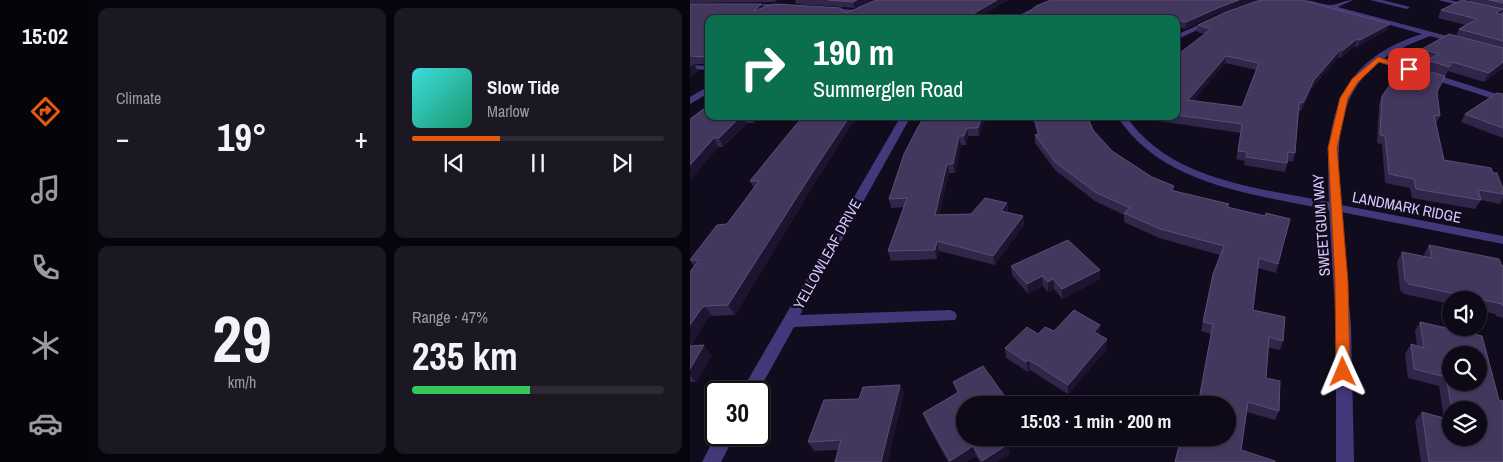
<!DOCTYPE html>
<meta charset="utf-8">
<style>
:root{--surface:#0d0916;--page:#1b1723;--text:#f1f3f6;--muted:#9a9aa1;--line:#2d2a35;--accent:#ea580c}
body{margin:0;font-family:"Archivo Narrow",sans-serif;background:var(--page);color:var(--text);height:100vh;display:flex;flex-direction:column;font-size:19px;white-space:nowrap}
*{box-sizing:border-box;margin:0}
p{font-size:16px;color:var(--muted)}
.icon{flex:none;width:28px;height:28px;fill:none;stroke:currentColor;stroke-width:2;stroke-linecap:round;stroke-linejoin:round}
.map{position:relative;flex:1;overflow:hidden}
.side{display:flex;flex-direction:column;gap:8px;padding:8px;background:#07050c;width:600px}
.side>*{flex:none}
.banner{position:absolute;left:15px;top:15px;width:475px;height:105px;border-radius:10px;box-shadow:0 1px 4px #0004,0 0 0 1px var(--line);background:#0b6e4f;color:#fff;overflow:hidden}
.tools{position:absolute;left:752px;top:291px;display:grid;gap:10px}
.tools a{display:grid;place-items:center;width:45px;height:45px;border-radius:50%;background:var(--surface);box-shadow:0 1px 4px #0004,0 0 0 1px var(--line);font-size:25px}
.speed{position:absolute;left:15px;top:381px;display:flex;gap:10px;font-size:25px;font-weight:700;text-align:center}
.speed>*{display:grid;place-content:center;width:65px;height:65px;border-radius:50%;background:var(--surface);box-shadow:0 1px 4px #0004,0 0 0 1px var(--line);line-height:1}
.speed .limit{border:2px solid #111;border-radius:8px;background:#fff;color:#111}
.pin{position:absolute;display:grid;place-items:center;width:42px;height:42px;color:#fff;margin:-21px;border-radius:10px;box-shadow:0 2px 8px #0006}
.me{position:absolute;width:55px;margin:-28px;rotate:359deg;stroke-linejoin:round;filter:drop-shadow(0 0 4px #0008)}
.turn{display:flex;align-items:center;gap:18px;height:105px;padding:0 25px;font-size:22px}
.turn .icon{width:65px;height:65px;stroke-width:2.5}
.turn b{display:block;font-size:35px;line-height:42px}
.big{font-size:38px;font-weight:700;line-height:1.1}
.side .widget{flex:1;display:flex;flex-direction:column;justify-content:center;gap:8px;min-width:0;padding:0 18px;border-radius:10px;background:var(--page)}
.side .dial{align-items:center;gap:0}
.dial b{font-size:65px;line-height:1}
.song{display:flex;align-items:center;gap:15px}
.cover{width:60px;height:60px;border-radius:8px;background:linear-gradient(135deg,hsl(180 70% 55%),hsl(160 70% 35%))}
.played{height:5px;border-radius:2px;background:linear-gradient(90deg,var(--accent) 35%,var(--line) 35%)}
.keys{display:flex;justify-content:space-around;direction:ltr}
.heat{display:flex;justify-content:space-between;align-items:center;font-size:28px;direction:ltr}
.charge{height:8px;border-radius:4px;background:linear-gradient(90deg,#34c759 47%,var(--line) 0)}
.side .tiles{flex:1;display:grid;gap:8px;grid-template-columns:repeat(2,1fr)}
.trip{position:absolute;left:266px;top:396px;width:280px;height:50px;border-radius:25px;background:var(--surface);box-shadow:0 1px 4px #0004,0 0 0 1px var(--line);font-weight:700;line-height:50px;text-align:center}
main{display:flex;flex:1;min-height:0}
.menu{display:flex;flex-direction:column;width:90px;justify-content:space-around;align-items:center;background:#050409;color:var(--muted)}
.menu .icon{width:35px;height:35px}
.menu .on{color:var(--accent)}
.menu b{font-size:22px;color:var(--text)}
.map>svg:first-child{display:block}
</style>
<main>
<nav class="menu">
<b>15:02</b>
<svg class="icon on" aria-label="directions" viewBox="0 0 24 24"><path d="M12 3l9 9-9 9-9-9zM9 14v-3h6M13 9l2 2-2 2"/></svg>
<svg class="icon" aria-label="music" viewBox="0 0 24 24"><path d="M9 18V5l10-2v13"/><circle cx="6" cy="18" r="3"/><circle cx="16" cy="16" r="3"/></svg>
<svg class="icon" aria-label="phone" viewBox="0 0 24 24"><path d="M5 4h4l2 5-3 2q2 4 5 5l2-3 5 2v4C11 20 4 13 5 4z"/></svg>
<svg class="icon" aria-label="climate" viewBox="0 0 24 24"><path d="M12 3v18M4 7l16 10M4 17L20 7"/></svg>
<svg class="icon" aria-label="car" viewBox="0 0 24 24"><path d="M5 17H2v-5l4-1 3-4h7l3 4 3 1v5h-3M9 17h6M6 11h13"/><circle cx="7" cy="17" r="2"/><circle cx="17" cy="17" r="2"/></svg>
</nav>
<section class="side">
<div class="tiles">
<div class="widget"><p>Climate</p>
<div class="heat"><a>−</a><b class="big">19°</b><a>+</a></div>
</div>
<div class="widget">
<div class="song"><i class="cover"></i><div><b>Slow Tide</b><p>Marlow</p></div></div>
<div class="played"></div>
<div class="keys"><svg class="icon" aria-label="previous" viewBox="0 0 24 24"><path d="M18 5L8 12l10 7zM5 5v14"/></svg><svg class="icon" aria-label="pause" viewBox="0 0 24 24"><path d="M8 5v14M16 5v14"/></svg><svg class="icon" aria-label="next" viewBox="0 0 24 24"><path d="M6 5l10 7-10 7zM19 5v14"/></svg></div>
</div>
<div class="widget dial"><b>29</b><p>km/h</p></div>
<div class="widget"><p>Range · 47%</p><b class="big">235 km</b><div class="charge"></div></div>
</div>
</section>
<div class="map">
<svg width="813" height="462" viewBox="0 0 813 462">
<rect width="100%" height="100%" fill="#110c1d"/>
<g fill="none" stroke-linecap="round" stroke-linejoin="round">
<g fill="#43397a" fill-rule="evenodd">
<path d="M362 0H370L329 19H320Z"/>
<path d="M612 0C622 0 630 4 640 5 647 5 655 0 663 0L648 7 772 40 773 42 769 44 740 36 718 45 694 58 813 96V102L689 62C643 98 647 152 651 205L813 236V244L651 212 661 325 664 462H646V325L639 210C564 194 472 186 427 116H436C480 181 569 188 639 202 635 121 645 61 732 34Z"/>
<path d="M680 0H692L720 7 717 9Z"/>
<path d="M748 0H759L813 12V16Z"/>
<path d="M57 4H97L100 6 97 8 55 7 54 6Z"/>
<path d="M135 7 164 10 167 12 164 14 133 10V8Z"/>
<path d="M522 19 525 21 524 22 486 40V35Z"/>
<path d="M0 65 19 66V70L0 69Z"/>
<path d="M19 86V93L0 104V97Z"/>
<path d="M211 116H221L110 315 260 310 265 312 267 316 265 320 104 327 68 392H51Z"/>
<path d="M26 435H45L31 462H12Z"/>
</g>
</g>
<g fill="#31254a" fill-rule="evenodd">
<path d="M0 0H87L84 2 0 3Z"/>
<path d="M105 0H184L165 8 106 4Z"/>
<path d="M318 0 286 19H19V64H4L8 71 0 77V4H72L74 8H151L152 11 156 13Z"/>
<path d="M361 0H566L529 13 495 29 486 27V19Z"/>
<path d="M780 0H813V10L811 14 813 15V68L794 82 758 71 755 76 734 69 737 60 729 57 732 49 766 36 769 29 776 25 748 18 751 10 779 1Z"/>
<path d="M508 25 697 30 667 47 665 46 651 58 648 57 622 88 611 111H609L605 153 603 162 598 161 595 172 554 165 555 161 546 159 551 133 468 121 469 116H486V56L515 34 507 32ZM535 63 566 70 552 107 503 101Z"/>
<path d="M747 93 750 116 746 124 754 160 803 173 813 189V198L810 204 791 200 785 209 722 198 720 188 695 183 692 144 687 143 689 104 692 96Z"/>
<path d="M813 94V138L771 122 775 114Z"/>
<path d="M19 116H70L64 123H57L33 147H28L0 180V119Z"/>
<path d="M235 116H296L289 136H278L276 145H271L265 173H259L249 215 281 214 317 203 318 212 333 216 334 225 305 265 249 251 247 259 201 261 198 251 214 207 201 208 199 199Z"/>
<path d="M342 116H397L403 130 422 151 462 177 484 186V191L539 204 538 207 575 216 576 213 600 219 586 273 568 268 563 310 595 317 593 341 590 350 579 348 576 378 590 381 589 411 585 420 557 412 551 450 585 461V462H485L491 438H538V405H508L521 334 511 331 523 274 530 255 469 238 434 222V215L405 201 365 170 345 143V135L347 134Z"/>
<path d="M157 132 129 176 45 315 22 316 17 319 1 346 22 355 6 382H0V272L4 266 0 260 37 224 64 188 60 181Z"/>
<path d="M739 245 813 266V318L806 316 805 314 789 310V300H761V304L714 294 710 290 707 262 712 252 735 257 734 254Z"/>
<path d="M321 266 410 279 372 299 364 289 358 292 353 286 338 294 322 275Z"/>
<path d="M730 322 792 336 809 400 813 401V462H731L725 421 732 412 754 418 749 386 718 378 715 354 721 344 727 346 725 331ZM761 355H789V382H761ZM761 410H789V438H761Z"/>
<path d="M410 325 409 335 417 349 378 394 340 370 338 372 316 358 315 348 348 334Z"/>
<path d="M263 382 314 439 320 454 307 462H290L286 456 276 462H258L236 422 233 413 267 393Z"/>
<path d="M210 385 214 394 148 450 124 451 118 442 169 399Z"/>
</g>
<g fill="#1d1430">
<path d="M167 0H184L165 8 163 2Z"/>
<path d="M307 0H318L286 19H274Z"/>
<path d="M549 0H566L529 13 495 29 496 22 530 7Z"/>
<path d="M72 4 75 10 63 11Z"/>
<path d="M813 9 809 17 806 13Z"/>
<path d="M700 24 697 30 667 47 670 40Z"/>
<path d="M667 39 665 46 651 58 653 50Z"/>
<path d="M650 50 648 57 622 88 611 111 613 103 624 80Z"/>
<path d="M19 54V64H18L15 57Z"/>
<path d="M536 56 535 63 497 108 498 100Z"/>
<path d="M813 62V68L794 82 799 73Z"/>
<path d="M4 64 8 71 0 77V67Z"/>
<path d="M51 116H54L57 123 33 147 29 138Z"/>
<path d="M61 116H70L64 123Z"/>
<path d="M160 116H169L157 132 129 176 45 315 38 305 126 167Z"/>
<path d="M292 116H296L289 136 288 128Z"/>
<path d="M277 128 278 136 276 145 274 136Z"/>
<path d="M269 136 271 145 265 173 263 164Z"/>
<path d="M24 138 28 147 0 180V165Z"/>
<path d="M257 164 259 173 247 224 245 215Z"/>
<path d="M317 203 318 213 311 211Z"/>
<path d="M333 216 334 225 305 265 303 256Z"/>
<path d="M247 241 249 251 247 259 245 250Z"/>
<path d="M410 270V279L372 299V289Z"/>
<path d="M352 276 353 286 338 294 337 284Z"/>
<path d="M363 279 364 289 358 292V282Z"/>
<path d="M15 306 22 316 17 319 0 347V325L11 309Z"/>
<path d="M410 325V334L404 342V332Z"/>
<path d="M417 339V349L378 394V385Z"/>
<path d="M14 345 22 355 6 382 0 375V369Z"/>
<path d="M339 360 340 370 338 372 336 362Z"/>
<path d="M210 385 214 394 198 462H191Z"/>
<path d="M318 444 320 454 307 462H292V461Z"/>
<path d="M283 446 286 456 276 462H260V461Z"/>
</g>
<g fill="#43375e" stroke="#5a4e77" fill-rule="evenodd">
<path d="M138 0H167L163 2Z"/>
<path d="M186 0H307L274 19H19V54L15 57 0 56V4H72L63 11 85 4 151 8V11L156 13Z"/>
<path d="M361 0H549L530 7 496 22 486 20V19L480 18 362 19 363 17 361 19H330L346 6Z"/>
<path d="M570 0H611L700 24 670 40 667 39 653 50H650L624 80 613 103 609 102 605 153 598 152 597 163 556 157 557 152 548 151 552 124 486 115V56L521 29 508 25 536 12ZM536 56 569 63 552 107 498 100Z"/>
<path d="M772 0 813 9 806 13 813 15V41L769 29 787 19 751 10Z"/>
<path d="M799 0H813V3Z"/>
<path d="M759 34 813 48V62L799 73 762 62 759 67 737 60 749 54 732 49Z"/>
<path d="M727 68 755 76 747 92 750 116 744 115 754 160 801 168 803 173H807L813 189V194L788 190 791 200 726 189 724 179 699 174 695 136 690 135 692 96 702 82 716 85Z"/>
<path d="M807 93 813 94V128L775 114Z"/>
<path d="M19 105V116H51L29 138H24L0 165V119Z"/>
<path d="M114 116H160L126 167 38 305 15 306 11 309 0 325V272L9 260H0L27 225 37 224 69 181H60L104 127Z"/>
<path d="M235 116H292L288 128H277L274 136H269L263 164H257L245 215 281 214 295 198 317 203 311 211 333 216 303 256 247 241 245 250 198 251 217 198 199 199 214 154 228 127Z"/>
<path d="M344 116H397L403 130 422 151 462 177 484 186 480 190 539 204 537 207 575 216 576 213 600 219 588 264 569 258 563 310 595 317 593 341 579 337 576 378 590 381 589 411 558 402 551 450 585 461V462H485L491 438H538V405H508L523 324 513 322 523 274 534 246 470 229 434 213 440 208 405 192 365 162 345 135 349 134Z"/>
<path d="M378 240 410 270 372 289 363 279 358 282 352 276 337 284 321 266Z"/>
<path d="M739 245 809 259 812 266H813V306L812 304 719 284 715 280 712 252 742 258Z"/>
<path d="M384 310 410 325 404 332 417 339 378 385 339 360 336 362 315 348 337 327 348 334 355 327 364 331Z"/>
<path d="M730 322 792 336 809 400 813 401V462H739L732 412 761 420V438H789V410H762L756 377 724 369 721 344 734 348ZM761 355H789V382H761Z"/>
<path d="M14 345 0 369V346Z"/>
<path d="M293 366 321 405H275V438H313L318 444 292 461 283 446 260 461 233 413 269 392 263 382Z"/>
<path d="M210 385 191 462H145L151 440 118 442 134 400 169 399 173 387Z"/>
</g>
<path fill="#ea580c" stroke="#983908" d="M688 57 723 69 719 71 689 62 668 82 658 98 647 148 658 282 660 372 658 376 653 378 648 376 646 372 645 282 638 148 650 98 662 79Z"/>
<g text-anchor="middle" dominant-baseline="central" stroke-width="5" stroke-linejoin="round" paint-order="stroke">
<g font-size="15" fill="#d6cafd" stroke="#110c1d">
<text transform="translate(717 207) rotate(11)">LANDMARK RIDGE</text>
<text transform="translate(631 225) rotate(-94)">SWEETGUM WAY</text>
<text transform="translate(137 254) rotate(-61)">YELLOWLEAF DRIVE</text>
</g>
</g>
</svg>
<div class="tools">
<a><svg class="icon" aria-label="sound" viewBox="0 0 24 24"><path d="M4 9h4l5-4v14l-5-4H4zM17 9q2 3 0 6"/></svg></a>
<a><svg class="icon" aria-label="search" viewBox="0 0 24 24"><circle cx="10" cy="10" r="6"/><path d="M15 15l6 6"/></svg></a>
<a><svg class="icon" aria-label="layers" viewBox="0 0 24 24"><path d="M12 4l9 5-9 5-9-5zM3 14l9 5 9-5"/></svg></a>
</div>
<div class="speed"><div class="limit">30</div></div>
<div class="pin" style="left:719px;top:69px;background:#d93025"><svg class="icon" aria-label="arrive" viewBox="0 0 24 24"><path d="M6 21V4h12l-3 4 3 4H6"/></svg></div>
<svg class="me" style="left:653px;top:372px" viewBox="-20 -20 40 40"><path d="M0-17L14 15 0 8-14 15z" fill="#ea580c" stroke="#fff" stroke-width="4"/></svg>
<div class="trip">15:03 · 1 min · 200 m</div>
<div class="banner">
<div class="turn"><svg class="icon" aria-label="right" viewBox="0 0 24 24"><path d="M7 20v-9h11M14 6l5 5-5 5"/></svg><div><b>190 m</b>Summerglen Road</div></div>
</div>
</div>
</main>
